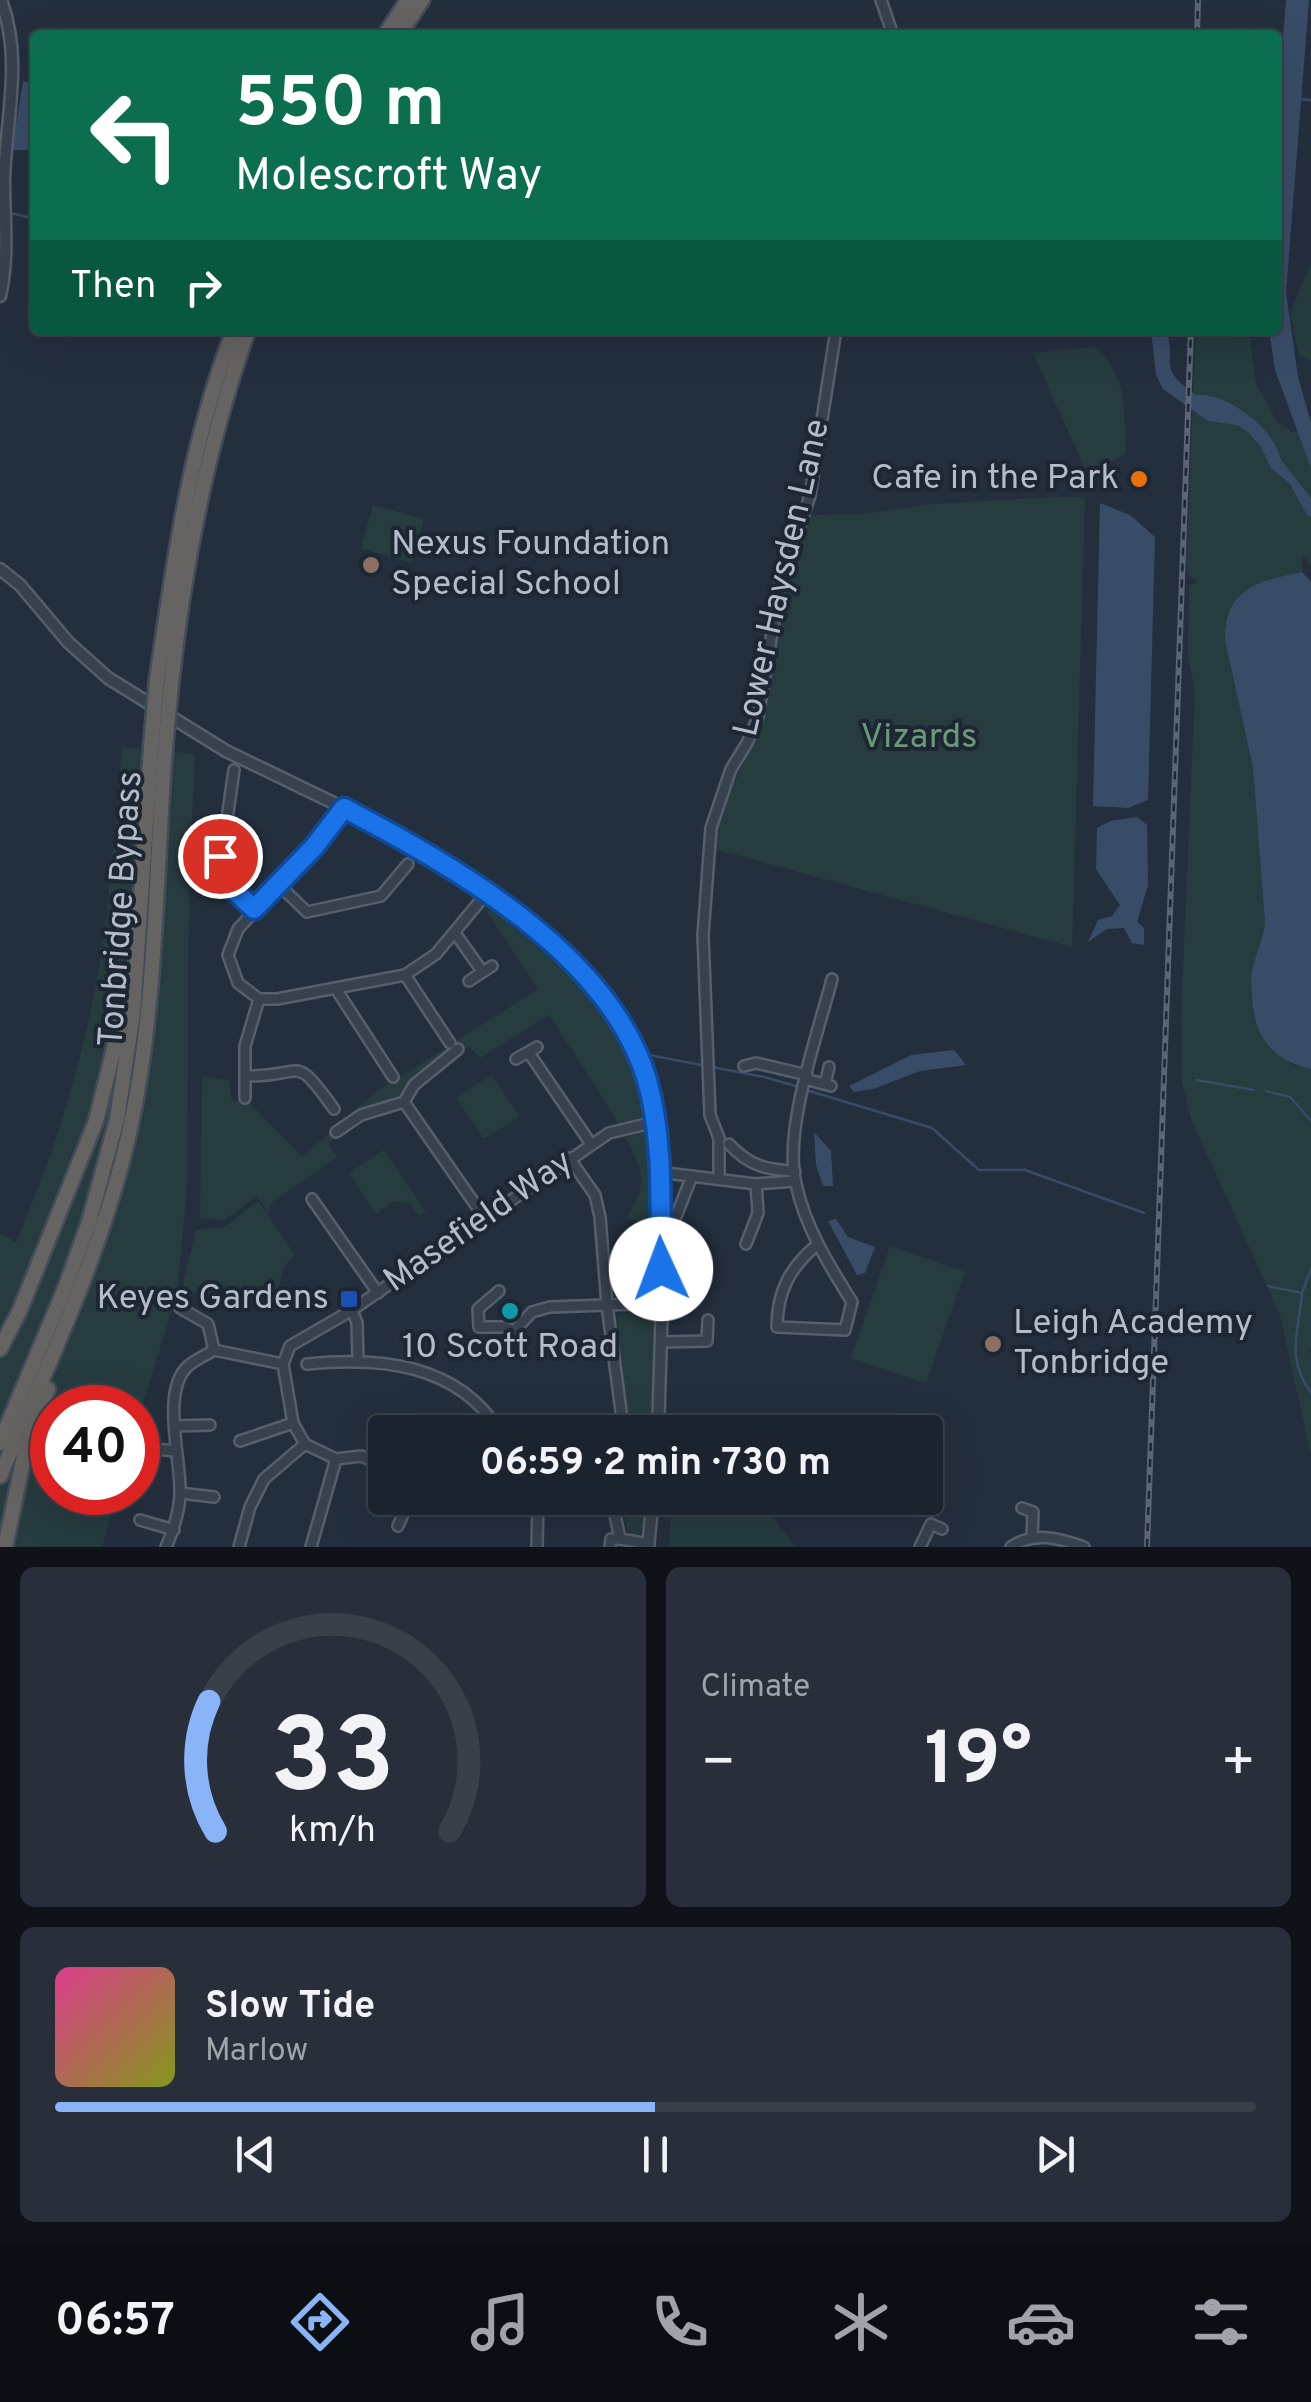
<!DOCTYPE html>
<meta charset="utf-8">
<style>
:root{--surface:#1b232e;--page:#282f3a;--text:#f1f3f6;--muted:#a0a4aa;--line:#39404a;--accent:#8ab4f8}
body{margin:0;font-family:Overpass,sans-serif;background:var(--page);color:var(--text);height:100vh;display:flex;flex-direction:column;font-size:38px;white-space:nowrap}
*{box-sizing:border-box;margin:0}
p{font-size:32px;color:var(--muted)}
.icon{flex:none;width:55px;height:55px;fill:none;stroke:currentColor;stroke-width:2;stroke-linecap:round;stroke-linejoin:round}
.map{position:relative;height:1547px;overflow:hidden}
.details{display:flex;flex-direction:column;gap:20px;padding:20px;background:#0f1319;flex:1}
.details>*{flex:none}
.hud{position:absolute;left:30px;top:30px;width:1252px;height:305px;border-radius:10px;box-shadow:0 10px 40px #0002,0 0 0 2px var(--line);background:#0b6e4f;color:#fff;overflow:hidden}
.speed{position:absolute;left:30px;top:1385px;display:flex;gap:20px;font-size:50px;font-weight:700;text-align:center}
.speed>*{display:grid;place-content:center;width:130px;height:130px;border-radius:50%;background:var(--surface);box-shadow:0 10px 40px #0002,0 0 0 2px var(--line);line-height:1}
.speed .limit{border:15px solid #d22;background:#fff;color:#111}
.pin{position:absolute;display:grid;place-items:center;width:85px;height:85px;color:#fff;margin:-42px;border:5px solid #fff;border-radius:50%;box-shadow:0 2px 10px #0007}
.me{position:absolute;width:110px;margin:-55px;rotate:358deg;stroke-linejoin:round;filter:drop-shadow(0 0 8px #0008)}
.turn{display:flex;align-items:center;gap:35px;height:210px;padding:0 40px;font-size:45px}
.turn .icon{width:130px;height:130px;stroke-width:2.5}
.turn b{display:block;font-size:70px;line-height:85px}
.then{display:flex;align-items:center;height:95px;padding:0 40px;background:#0003;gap:20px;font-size:38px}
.big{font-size:75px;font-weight:700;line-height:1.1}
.details .tile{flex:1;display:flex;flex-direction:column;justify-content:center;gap:15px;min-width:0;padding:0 35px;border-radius:15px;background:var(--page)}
.details .dial{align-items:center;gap:0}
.dial svg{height:260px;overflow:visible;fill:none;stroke:var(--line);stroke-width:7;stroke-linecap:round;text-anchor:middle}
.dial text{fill:var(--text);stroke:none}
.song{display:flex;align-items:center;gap:30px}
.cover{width:120px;height:120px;border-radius:15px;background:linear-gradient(135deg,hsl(330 70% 55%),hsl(70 70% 35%))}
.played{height:10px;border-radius:5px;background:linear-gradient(90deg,var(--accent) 50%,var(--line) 50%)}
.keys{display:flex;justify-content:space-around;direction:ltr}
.heat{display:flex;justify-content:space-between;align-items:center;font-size:55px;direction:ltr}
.details .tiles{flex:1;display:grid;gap:20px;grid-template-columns:1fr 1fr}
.tile:last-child{grid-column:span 2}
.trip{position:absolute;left:368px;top:1415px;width:575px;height:100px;border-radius:10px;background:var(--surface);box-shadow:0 10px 40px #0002,0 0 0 2px var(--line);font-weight:700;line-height:100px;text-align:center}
.menu{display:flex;height:160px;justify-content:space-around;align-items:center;background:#0b0e12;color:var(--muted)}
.menu .icon{width:70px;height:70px}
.menu .on{color:var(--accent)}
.menu b{font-size:45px;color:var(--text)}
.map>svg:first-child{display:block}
</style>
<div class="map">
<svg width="1311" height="1547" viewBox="0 0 1311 1547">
<rect width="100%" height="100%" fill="#242f3e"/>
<g fill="#263c3f">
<path d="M1311 263V360L1299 356 1290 313Z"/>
<path d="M1196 330H1249L1256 383 1277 422 1293 432 1311 430V566L1302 554V572C1259 581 1224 589 1225 640L1253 768 1265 923 1262 945 1251 973 1293 1065 1311 1069V1350L1307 1346 1311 1353V1456L1280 1315 1191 1119 1182 1082 1181 1016 1195 691 1188 655 1189 584 1196 583 1197 579 1189 576 1186 563Z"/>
<path d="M1096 347C1129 380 1123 409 1126 453L1088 476 1033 353Z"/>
<path d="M1055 497H1085L1072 947 715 849C720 802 747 763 761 718 781 650 782 580 812 515L862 514 933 504Z"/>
<path d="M373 505 424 519 412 563 361 548Z"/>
<path d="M122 747 195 754 189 883 187 1186 177 1294 138 1419V1408H52V1492L117 1493 102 1547H0V1233L16 1242C50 1164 76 1084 93 1000 110 917 114 831 122 747Z"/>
<path d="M485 909 495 911C546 956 612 1002 633 1071 648 1120 648 1172 652 1223L626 1219C634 1205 642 1193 641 1176 638 1145 569 1047 549 1015L480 1058 470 1047 458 1049 400 1100 336 1132 329 1145 337 1157 270 1204 269 1214 257 1196 225 1220 200 1218 202 1076 229 1080 232 1101H248L302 1157 376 1092 538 989Z"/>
<path d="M491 1075 520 1116 484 1139 456 1098Z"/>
<path d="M384 1150 426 1212 419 1216 410 1204 393 1201 376 1214 349 1173Z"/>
<path d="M258 1201 295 1255 283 1268 274 1311 240 1301 235 1307 182 1288 196 1230 225 1227Z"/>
<path d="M890 1246 965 1272 926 1383 851 1358Z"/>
<path d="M625 1308H650L656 1312 653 1432H626L617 1318Z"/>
<path d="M619 1498H647L644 1530 636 1536 629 1534 624 1514 617 1503Z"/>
<path d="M672 1498H759L795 1547H669Z"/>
</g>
<g fill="#394c67">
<path d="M1286 0H1309L1286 292 1298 377 1311 423V468L1275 370 1269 330H1278V100Z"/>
<path d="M23 81 35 84V144L34 150H12Z"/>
<path d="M1151 330H1166C1178 365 1155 366 1196 395 1227 392 1275 429 1281 460L1311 498V517L1307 515 1290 484 1271 468 1261 447 1248 432 1237 425 1208 421 1163 389 1156 375Z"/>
<path d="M1100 503 1130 515 1155 537 1148 800 1128 808 1093 806Z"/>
<path d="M1302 572 1311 582V1069C1271 1060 1253 1035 1252 994 1252 986 1250 978 1252 970 1256 954 1263 940 1265 923L1253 768 1225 640C1224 588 1259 581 1302 572Z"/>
<path d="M1137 817 1147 825 1148 885 1137 922 1144 928V945L1132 943 1124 928 1107 929 1088 942 1098 920 1112 916 1120 905 1096 869 1097 828 1110 821Z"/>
<path d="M954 1050 966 1065 920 1071 873 1089 854 1092 849 1086 911 1055Z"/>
<path d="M814 1132 831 1151 833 1186H823L816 1165Z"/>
<path d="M836 1219 848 1237 875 1247 865 1273 857 1275 828 1221Z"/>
</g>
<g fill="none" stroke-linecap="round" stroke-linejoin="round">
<g stroke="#394c67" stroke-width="2.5">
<path d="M1298 99 1311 100"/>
<path d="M11 213 35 219"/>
<path d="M649 1055 764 1077 799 1087"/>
<path d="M1196 1080 1254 1090"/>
<path d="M806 1090 932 1128 979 1170H1025L1144 1213"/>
<path d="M1266 1091 1290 1097 1311 1121"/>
<path d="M1268 1286 1302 1293 1311 1269"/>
<path d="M1302 1293C1299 1332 1285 1357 1311 1393"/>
</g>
<g stroke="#565f6c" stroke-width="14">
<g id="minor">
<path d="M881 0 893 35"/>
<path d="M234 770 219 875 254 909"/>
<path d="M344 808 314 847 238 929 228 955 238 983 259 999H277L405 975 436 954 486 894"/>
<path d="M277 883 307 912 381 896 408 864"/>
<path d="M455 933 482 971"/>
<path d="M405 975 450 1043"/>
<path d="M469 981 492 966"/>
<path d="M336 989 393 1077"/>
<path d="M529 1053 591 1144"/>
<path d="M516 1059 537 1047"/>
<path d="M744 1066 756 1063 807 1075"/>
<path d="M246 1076C305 1077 293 1051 334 1109"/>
<path d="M805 1079 831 1086"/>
<path d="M825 1084 829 1067"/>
<path d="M245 1098V1046L259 999"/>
<path d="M404 1102 484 1217"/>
<path d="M336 1132 361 1115 404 1102 414 1085 458 1049"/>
<path d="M729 1144C749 1166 767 1170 795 1171"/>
<path d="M569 1158 595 1195 600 1217 607 1305 621 1411V1432"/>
<path d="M658 1172 756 1184 795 1181"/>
<path d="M719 1179V1138L710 1115 703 935 711 828 731 769 747 743 758 717 780 585 810 496 836 330"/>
<path d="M312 1199 378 1293"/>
<path d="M661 1235 671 1229 692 1176"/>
<path d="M746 1244 758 1213 756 1184"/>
<path d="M817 1245C790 1267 777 1292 777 1327L845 1330 852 1302C829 1265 805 1227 796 1184 783 1129 818 1034 832 979"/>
<path d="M499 1291 478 1309 479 1327H504L514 1331 532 1312 550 1307 662 1303"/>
<path d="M180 1308 208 1324 214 1350"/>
<path d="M352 1310 290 1346 283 1364 293 1423 305 1444 336 1459 361 1456 385 1466"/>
<path d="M661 1342 707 1341 708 1320"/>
<path d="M358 1359 357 1323 352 1310 609 1133 655 1122"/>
<path d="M307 1364C379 1357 458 1363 500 1432"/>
<path d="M175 1426 210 1425"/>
<path d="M240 1441 293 1423"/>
<path d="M138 1447 175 1451"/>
<path d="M180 1493 214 1497"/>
<path d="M439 1498 450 1502 485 1498"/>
<path d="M536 1498H593L611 1503"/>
<path d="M612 1500 620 1539 649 1544"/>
<path d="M1022 1508 1033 1512 1032 1537"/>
<path d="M140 1520 174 1530"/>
<path d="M398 1526 410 1498"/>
<path d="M166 1547C173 1531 179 1513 180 1495 182 1461 160 1392 188 1366 195 1360 206 1355 214 1350L283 1364"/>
<path d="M239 1547 250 1507 264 1479 305 1444"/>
<path d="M311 1547 336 1459"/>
<path d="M537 1547 538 1498"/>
<path d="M610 1547 611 1539H620"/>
<path d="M920 1547 931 1524 942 1529"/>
<path d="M1011 1547C1034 1531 1059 1538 1084 1547"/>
</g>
</g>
<g stroke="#565f6c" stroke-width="15">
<g id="tertiary">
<path d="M0 296C9 257 4 218 4 179 6 118 23 60 1 0"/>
<path d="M0 569 20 585 68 642 108 678 226 751 344 808 442 862 565 954 600 991 631 1039 641 1064 655 1122 662 1303 658 1432"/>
<path d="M648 1547 653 1498"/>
</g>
</g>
<g stroke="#434c59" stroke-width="19">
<g id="trunk">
<path d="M385 35 408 0"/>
<path d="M399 35 422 0"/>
<path d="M157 680C174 561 190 443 234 330"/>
<path d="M171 685C184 564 207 445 248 330"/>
<path d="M0 1349 20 1310 96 1121 124 1008"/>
<path d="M0 1443 66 1286 89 1222 117 1119 133 1013 152 734"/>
<path d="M0 1476C49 1363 103 1250 130 1129 158 1001 155 867 166 737"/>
<path d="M5 1547 26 1447 48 1389"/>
</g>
</g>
<use href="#minor" stroke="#38414e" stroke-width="9"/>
<use href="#tertiary" stroke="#38414e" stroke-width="10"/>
<use href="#trunk" stroke="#656462" stroke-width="14"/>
<g stroke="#5a6575" stroke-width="6">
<g id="rail">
<path d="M1197 35 1198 0"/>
<path d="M1147 1547 1191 330"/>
</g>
</g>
<use href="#rail" stroke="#1d2633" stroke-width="2.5" stroke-dasharray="8" stroke-linecap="butt"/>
<g stroke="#434c59" stroke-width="19" stroke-linecap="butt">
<g id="trunk-bridge">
<path d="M152 734 157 680"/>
<path d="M166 737 171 685"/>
</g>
</g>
<use href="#trunk-bridge" stroke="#656462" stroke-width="14"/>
</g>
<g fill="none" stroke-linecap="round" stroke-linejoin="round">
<g stroke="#114b97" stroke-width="25">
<path id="route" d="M220 856 219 876 254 909 314 847 344 808C454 866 610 954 647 1080 664 1140 660 1208 661 1269"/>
</g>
<use href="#route" stroke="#1a73e8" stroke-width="18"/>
</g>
<circle fill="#e8710a" stroke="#1d2633" stroke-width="4" cx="1139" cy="479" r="10"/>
<g fill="#8d6e63" stroke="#1d2633" stroke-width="4">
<circle cx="371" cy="565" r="10"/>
<circle cx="993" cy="1344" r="10"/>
</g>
<rect fill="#1a4fb4" stroke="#1d2633" stroke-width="4" x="339" y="1289" width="20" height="20" rx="5"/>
<circle fill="#0f9aa8" stroke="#1d2633" stroke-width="4" cx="510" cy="1311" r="10"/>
<g text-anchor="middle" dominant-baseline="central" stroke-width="8" stroke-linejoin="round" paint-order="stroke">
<g font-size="35" fill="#b4bcc9" stroke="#1d2633" text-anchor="end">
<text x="1119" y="479">Cafe in the Park</text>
<text x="391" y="545" text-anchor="start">Nexus Foundation<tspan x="391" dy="40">Special School</tspan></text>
<text x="329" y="1299">Keyes Gardens</text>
<text x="1013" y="1324" text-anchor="start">Leigh Academy<tspan x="1013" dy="40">Tonbridge</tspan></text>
<text x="510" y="1348" text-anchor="middle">10 Scott Road</text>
</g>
<g font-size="35" fill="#b4bcc9" stroke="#1d2633">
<text transform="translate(783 578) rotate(-77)">Lower Haysden Lane</text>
<text transform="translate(122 909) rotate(-86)">Tonbridge Bypass</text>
<text transform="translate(479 1222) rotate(-35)">Masefield Way</text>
</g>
<g font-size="35" fill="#6b9a76" stroke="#1d2633">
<text x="919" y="738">Vizards</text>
</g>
</g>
</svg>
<div class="speed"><div class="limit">40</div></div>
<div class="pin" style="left:220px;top:856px;background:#d93025"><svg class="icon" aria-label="arrive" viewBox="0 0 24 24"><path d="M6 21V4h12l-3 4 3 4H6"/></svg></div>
<svg class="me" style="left:661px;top:1269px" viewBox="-20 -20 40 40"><circle r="19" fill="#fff"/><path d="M0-13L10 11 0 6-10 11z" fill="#1a73e8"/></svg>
<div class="trip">06:59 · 2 min · 730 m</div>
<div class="hud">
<div class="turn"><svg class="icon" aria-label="left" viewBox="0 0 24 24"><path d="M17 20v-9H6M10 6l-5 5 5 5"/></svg><div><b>550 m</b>Molescroft Way</div></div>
<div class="then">Then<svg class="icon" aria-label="right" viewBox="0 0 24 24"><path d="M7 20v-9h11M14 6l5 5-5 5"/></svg></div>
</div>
</div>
<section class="details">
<div class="tiles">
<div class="tile dial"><svg viewBox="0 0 100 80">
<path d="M14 69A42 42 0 1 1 86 69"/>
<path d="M14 69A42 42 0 0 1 12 29" stroke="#8ab4f8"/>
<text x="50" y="56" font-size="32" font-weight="700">33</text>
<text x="50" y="72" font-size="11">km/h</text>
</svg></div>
<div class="tile"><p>Climate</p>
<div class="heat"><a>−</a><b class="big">19°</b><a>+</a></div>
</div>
<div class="tile">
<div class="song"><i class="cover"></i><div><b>Slow Tide</b><p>Marlow</p></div></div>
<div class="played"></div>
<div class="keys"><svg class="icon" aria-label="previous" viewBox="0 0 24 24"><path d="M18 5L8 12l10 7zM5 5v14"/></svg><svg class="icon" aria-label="pause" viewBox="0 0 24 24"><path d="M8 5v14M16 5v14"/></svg><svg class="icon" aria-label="next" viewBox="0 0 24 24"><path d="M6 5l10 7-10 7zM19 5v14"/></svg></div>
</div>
</div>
</section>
<nav class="menu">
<b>06:57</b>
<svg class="icon on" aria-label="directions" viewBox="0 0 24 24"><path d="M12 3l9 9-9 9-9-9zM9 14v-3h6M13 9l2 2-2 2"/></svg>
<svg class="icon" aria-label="music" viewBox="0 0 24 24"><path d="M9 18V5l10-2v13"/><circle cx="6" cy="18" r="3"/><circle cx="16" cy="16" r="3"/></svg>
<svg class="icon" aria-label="phone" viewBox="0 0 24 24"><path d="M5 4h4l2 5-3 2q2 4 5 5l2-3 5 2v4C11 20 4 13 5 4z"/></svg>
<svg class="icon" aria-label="climate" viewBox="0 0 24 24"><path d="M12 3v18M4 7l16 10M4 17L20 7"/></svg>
<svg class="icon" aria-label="car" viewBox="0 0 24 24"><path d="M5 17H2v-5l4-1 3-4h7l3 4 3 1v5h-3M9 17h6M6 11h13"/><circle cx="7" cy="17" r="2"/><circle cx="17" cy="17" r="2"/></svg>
<svg class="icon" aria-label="filters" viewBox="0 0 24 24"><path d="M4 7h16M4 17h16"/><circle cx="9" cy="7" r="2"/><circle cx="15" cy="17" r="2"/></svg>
</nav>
